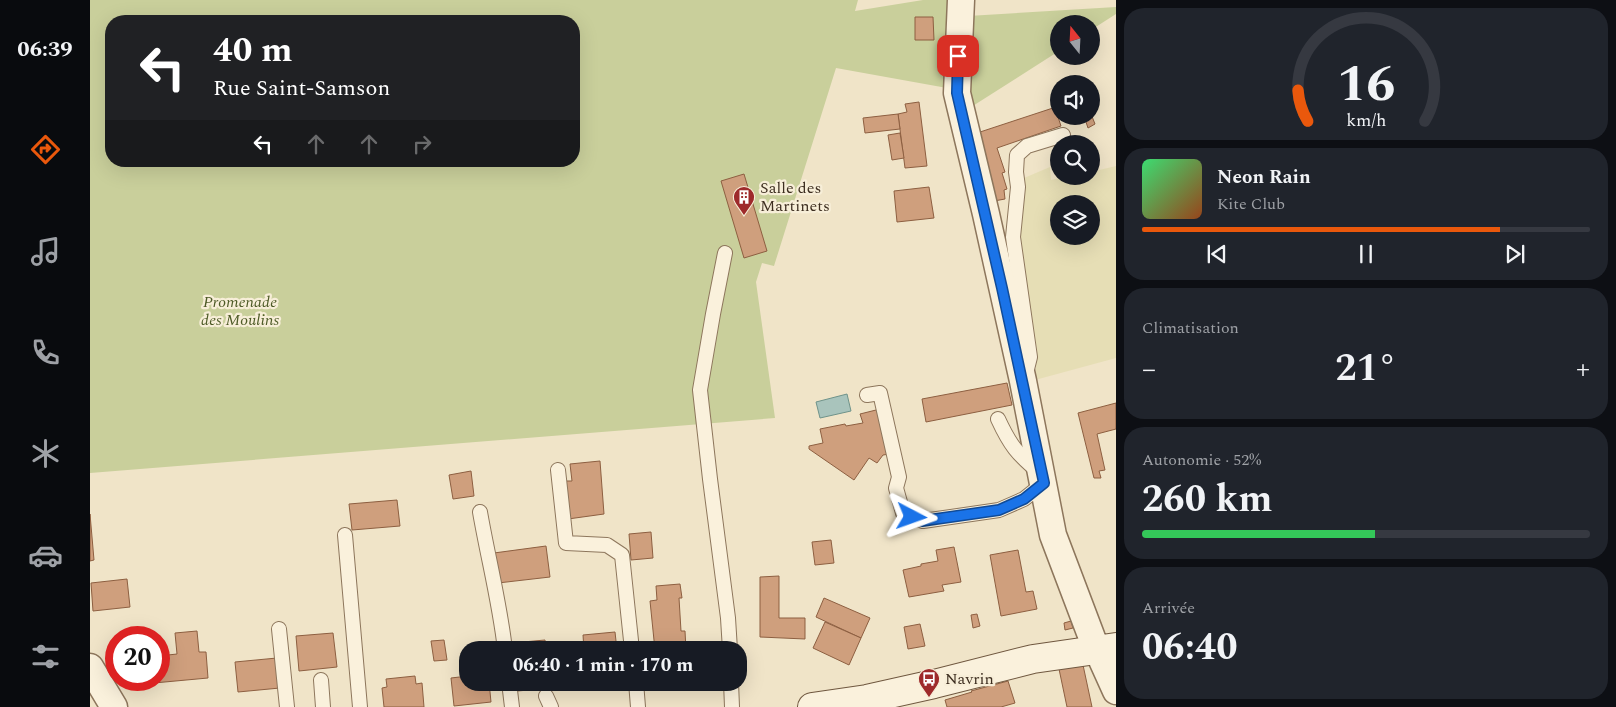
<!DOCTYPE html>
<html lang="fr">
<meta charset="utf-8">
<style>
:root{--surface:#171b24;--page:#20242c;--text:#f1f3f6;--muted:#9ea1a6;--line:#363941;--accent:#ea580c}
body{margin:0;font-family:Spectral,serif;background:var(--page);color:var(--text);height:100vh;display:flex;flex-direction:column;font-size:19px;white-space:nowrap}
*{box-sizing:border-box;margin:0}
p{font-size:16px;color:var(--muted)}
.icon{flex:none;width:28px;height:28px;fill:none;stroke:currentColor;stroke-width:2;stroke-linecap:round;stroke-linejoin:round}
.map{position:relative;flex:1;overflow:hidden}
.details{display:flex;flex-direction:column;gap:8px;padding:8px;background:#0d0f14;width:500px}
.details>*{flex:none}
.top-card{position:absolute;left:15px;top:15px;width:475px;height:152px;border-radius:20px;box-shadow:0 5px 20px #0002;background:#202124;color:#fff;overflow:hidden}
.needle{width:32px;rotate:342deg}
.fabs{position:absolute;left:960px;top:15px;display:grid;gap:10px}
.fabs a{display:grid;place-items:center;width:50px;height:50px;border-radius:50%;background:var(--surface);box-shadow:0 5px 20px #0002;font-size:25px}
.speed{position:absolute;left:15px;top:626px;display:flex;gap:10px;font-size:25px;font-weight:700;text-align:center}
.speed>*{display:grid;place-content:center;width:65px;height:65px;border-radius:50%;background:var(--surface);box-shadow:0 5px 20px #0002;line-height:1}
.speed .limit{border:8px solid #d22;background:#fff;color:#111}
.pin{position:absolute;display:grid;place-items:center;width:42px;height:42px;color:#fff;margin:-21px;border-radius:10px;box-shadow:0 2px 8px #0006}
.me{position:absolute;width:55px;margin:-28px;rotate:94deg;stroke-linejoin:round;filter:drop-shadow(0 0 4px #0008)}
.turn{display:flex;align-items:center;gap:18px;height:105px;padding:0 25px;font-size:22px}
.turn .icon{width:65px;height:65px;stroke-width:2.5}
.turn b{display:block;font-size:35px;line-height:42px}
.lanes{display:flex;align-items:center;height:48px;padding:0 25px;background:#0003;justify-content:center;gap:25px;direction:ltr}
.lanes .off{opacity:.35}
.big{font-size:38px;font-weight:700;line-height:1.1}
.details .tile{flex:1;display:flex;flex-direction:column;justify-content:center;gap:8px;min-width:0;padding:0 18px;border-radius:20px;background:var(--page)}
.details .dial{align-items:center;gap:0}
.dial svg{height:130px;overflow:visible;fill:none;stroke:var(--line);stroke-width:7;stroke-linecap:round;text-anchor:middle}
.dial text{fill:var(--text);stroke:none}
.song{display:flex;align-items:center;gap:15px}
.cover{width:60px;height:60px;border-radius:8px;background:linear-gradient(135deg,hsl(140 70% 55%),hsl(20 70% 35%))}
.played{height:5px;border-radius:2px;background:linear-gradient(90deg,var(--accent) 80%,var(--line) 80%)}
.keys{display:flex;justify-content:space-around;direction:ltr}
.heat{display:flex;justify-content:space-between;align-items:center;font-size:28px;direction:ltr}
.charge{height:8px;border-radius:4px;background:linear-gradient(90deg,#34c759 52%,var(--line) 0)}
.trip{position:absolute;left:369px;top:641px;width:288px;height:50px;border-radius:20px;background:var(--surface);box-shadow:0 5px 20px #0002;font-weight:700;line-height:50px;text-align:center}
main{display:flex;flex:1;min-height:0}
.tabs{display:flex;flex-direction:column;width:90px;justify-content:space-around;align-items:center;background:#090b0e;color:var(--muted)}
.tabs .icon{width:35px;height:35px}
.tabs .active{color:var(--accent)}
.tabs b{font-size:22px;color:var(--text)}
.map>svg:first-child{display:block}
</style>
<main>
<nav class="tabs">
<b>06:39</b>
<svg class="icon active" aria-label="directions" viewBox="0 0 24 24"><path d="M12 3l9 9-9 9-9-9zM9 14v-3h6M13 9l2 2-2 2"/></svg>
<svg class="icon" aria-label="music" viewBox="0 0 24 24"><path d="M9 18V5l10-2v13"/><circle cx="6" cy="18" r="3"/><circle cx="16" cy="16" r="3"/></svg>
<svg class="icon" aria-label="phone" viewBox="0 0 24 24"><path d="M5 4h4l2 5-3 2q2 4 5 5l2-3 5 2v4C11 20 4 13 5 4z"/></svg>
<svg class="icon" aria-label="climate" viewBox="0 0 24 24"><path d="M12 3v18M4 7l16 10M4 17L20 7"/></svg>
<svg class="icon" aria-label="car" viewBox="0 0 24 24"><path d="M5 17H2v-5l4-1 3-4h7l3 4 3 1v5h-3M9 17h6M6 11h13"/><circle cx="7" cy="17" r="2"/><circle cx="17" cy="17" r="2"/></svg>
<svg class="icon" aria-label="filters" viewBox="0 0 24 24"><path d="M4 7h16M4 17h16"/><circle cx="9" cy="7" r="2"/><circle cx="15" cy="17" r="2"/></svg>
</nav>
<div class="map">
<svg width="1026" height="707" viewBox="0 0 1026 707">
<rect width="100%" height="100%" fill="#f0e4c8"/>
<path fill="#e6deb5" fill-rule="evenodd" d="M1026 166V358L945 380 947 350 929 238 927 181 960 167 961 180 979 176H1001V172ZM969 204H1001V236H969Z"/>
<g fill="#c9cf9b" fill-rule="evenodd">
<path d="M0 0H768L765 11 833 0H860L857 88 746 68 684 266 672 263 666 282 685 418 0 473ZM21 21H484V161H21Z"/>
<path d="M1026 7V14L1001 30V24H969V51L878 109V16Z"/>
</g>
<path fill="#a9c4bc" stroke="#6f938a" d="M757 394 761 411 730 418 726 402Z"/>
<g fill="#cf9f7d" stroke="#8d5f41">
<path d="M825 17H843L844 40H825Z"/>
<path d="M829 102 837 166 815 168 808 114 817 112 815 104Z"/>
<path d="M969 106V116H971L968 117 971 126 907 148 915 172 912 173 917 189 914 190 915 199 904 201 884 134Z"/>
<path d="M808 114 810 129 775 133 773 118Z"/>
<path d="M1001 114 1005 124 998 128 994 116H1001Z"/>
<path d="M810 133 814 158 802 160 798 135Z"/>
<path d="M1001 144 1006 166 1001 167Z"/>
<path d="M654 174 677 251 654 258 631 181Z"/>
<path d="M839 187 844 218 807 222 804 191Z"/>
<path d="M917 383 922 405 836 422 832 399Z"/>
<path d="M1026 403V429L1007 434 1015 470 1009 471 1011 478H1004L988 413Z"/>
<path d="M790 409 800 454 793 455 787 463 779 458 764 480 719 449V446L733 443 730 429 755 424 756 426 773 423 770 414Z"/>
<path d="M510 461 514 514 478 519 474 481H482L480 464Z"/>
<path d="M381 471 384 496 363 499 359 475Z"/>
<path d="M307 500 310 526 262 530 259 504Z"/>
<path d="M0 514 4 560 0 561Z"/>
<path d="M561 532 563 558 541 560 539 534Z"/>
<path d="M741 540 744 563 725 565 722 542Z"/>
<path d="M456 546 460 577 408 583 404 553Z"/>
<path d="M864 547 871 582 852 585 854 591 819 597 813 570 831 566V564L848 561 846 550Z"/>
<path d="M928 550 936 592 943 591 947 609 911 616 900 555Z"/>
<path d="M689 576V618H715V639L670 637V577Z"/>
<path d="M37 579 40 607 3 611 1 583Z"/>
<path d="M590 584 592 598H589L591 631H595L596 650H565L560 601 567 600 566 586Z"/>
<path d="M734 598 780 618 771 638 726 617Z"/>
<path d="M887 614 890 626 883 628 881 615Z"/>
<path d="M981 621 983 628 975 630 974 623Z"/>
<path d="M735 622 771 638 759 665 723 648Z"/>
<path d="M830 624 835 646 818 649 814 627Z"/>
<path d="M107 631 109 652H116L118 678 53 684V680H69V656L87 654 85 633Z"/>
<path d="M525 632 527 650H494L493 635Z"/>
<path d="M243 633 247 667 209 671 206 636Z"/>
<path d="M354 640 357 660 344 661 341 641Z"/>
<path d="M455 640 456 650H422V643Z"/>
<path d="M187 658 190 688 148 692 145 662Z"/>
<path d="M993 665 1002 707H977L969 669Z"/>
<path d="M325 676 326 684 332 683 334 707H294L292 688 297 687 296 679Z"/>
<path d="M378 676V682H399L401 702 364 706 361 678Z"/>
<path d="M918 681 925 703 911 707H857L855 700 882 692 881 691Z"/>
<path d="M426 682H459V684L438 686 439 690 427 691Z"/>
</g>
<g fill="none" stroke-linecap="round" stroke-linejoin="round">
<g stroke="#8d765c" stroke-width="16">
<g id="service">
<path d="M635 253 623 314 610 390 620 479 638 618 640 650"/>
<path d="M937 369 940 357 923 237 928 187 926 172 927 155 937 146 973 135"/>
<path d="M777 395 790 393 809 477 806 488 813 513 833 521 909 510 934 499 954 483"/>
<path d="M908 419C920 445 927 454 950 473"/>
<path d="M468 470 476 543 517 545 532 555 542 650"/>
<path d="M390 512C398 558 410 604 415 650"/>
<path d="M255 535 270 707"/>
<path d="M189 629 197 707"/>
<path d="M231 680 233 707"/>
<path d="M419 682 422 707"/>
<path d="M546 682 548 707"/>
<path d="M641 682 642 707"/>
<path d="M456 696 461 707"/>
</g>
</g>
<g stroke="#8d765c" stroke-width="29">
<g id="minor">
<path d="M871 0 867 93 896 214 933 381 963 535 1002 638 1026 691"/>
<path d="M0 667 24 707"/>
</g>
</g>
<g stroke="#6f573f" stroke-width="30">
<path id="secondary" d="M722 707 777 699 844 684 943 659 1026 647"/>
</g>
<use href="#service" stroke="#faf1dc" stroke-width="14"/>
<use href="#minor" stroke="#faf1dc" stroke-width="26"/>
<use href="#secondary" stroke="#faf1dc" stroke-width="28"/>
</g>
<g fill="none" stroke-linecap="round" stroke-linejoin="round">
<g stroke="#114b97" stroke-width="12">
<path id="route" d="M822 517 832 521 909 510 934 499 954 483 912 288 867 93 868 56"/>
</g>
<use href="#route" stroke="#1a73e8" stroke-width="9"/>
</g>
<defs>
<g id="building-pin" transform="scale(1.125)"><path d="M0 17L-7.5 6A9.5 9.5 0 1 1 7.5 6Z" fill="#9e2a2b" stroke="#f7eed8"/><path d="M-4-6H4V6H1V3H-1V6H-4ZM-2.5-4.3h1.7v1.8h-1.7ZM.8-4.3h1.7v1.8H.8ZM-2.5-1h1.7V.8h-1.7ZM.8-1h1.7V.8H.8Z" fill="#fff"/></g>
<g id="bus-pin" transform="scale(1.125)"><path d="M0 17L-7.5 6A9.5 9.5 0 1 1 7.5 6Z" fill="#9e2a2b" stroke="#f7eed8"/><path d="M-5-6H5V4H4V6H2V4H-2V6H-4V4H-5ZM-3.5-4V0h7V-4ZM-3.5 1.2v1.5H-2V1.2ZM2 1.2v1.5H3.5V1.2Z" fill="#fff"/></g>
</defs>
<g fill-rule="evenodd">
<use href="#building-pin" x="654" y="197"/>
<use href="#bus-pin" x="839" y="679"/>
</g>
<g text-anchor="middle" dominant-baseline="central" stroke-width="4.5" stroke-linejoin="round" paint-order="stroke">
<g font-size="16" fill="#3d2e20" stroke="#f7eed8" text-anchor="start">
<text x="670" y="188">Salle des<tspan x="670" dy="18">Martinets</tspan></text>
<text x="855" y="679">Navrin</text>
</g>
<g font-size="16" font-style="italic" fill="#4d5a26" stroke="#f7eed8">
<text x="150" y="302">Promenade<tspan x="150" dy="18">des Moulins</tspan></text>
</g>
</g>
</svg>
<div class="fabs">
<a><svg class="needle" viewBox="-14 -14 28 28"><path d="M0-13l5 13h-10z" fill="#e53935"/><path d="M0 13l5-13h-10z" fill="#9ea1a6"/></svg></a>
<a><svg class="icon" aria-label="sound" viewBox="0 0 24 24"><path d="M4 9h4l5-4v14l-5-4H4zM17 9q2 3 0 6"/></svg></a>
<a><svg class="icon" aria-label="search" viewBox="0 0 24 24"><circle cx="10" cy="10" r="6"/><path d="M15 15l6 6"/></svg></a>
<a><svg class="icon" aria-label="layers" viewBox="0 0 24 24"><path d="M12 4l9 5-9 5-9-5zM3 14l9 5 9-5"/></svg></a>
</div>
<div class="speed"><div class="limit">20</div></div>
<div class="pin" style="left:868px;top:56px;background:#d93025"><svg class="icon" aria-label="arrive" viewBox="0 0 24 24"><path d="M6 21V4h12l-3 4 3 4H6"/></svg></div>
<svg class="me" style="left:822px;top:517px" viewBox="-20 -20 40 40"><path d="M0-17L14 15 0 8-14 15z" fill="#1a73e8" stroke="#fff" stroke-width="4"/></svg>
<div class="trip">06:40 · 1 min · 170 m</div>
<div class="top-card">
<div class="turn"><svg class="icon" aria-label="left" viewBox="0 0 24 24"><path d="M17 20v-9H6M10 6l-5 5 5 5"/></svg><div><b>40 m</b>Rue Saint-Samson</div></div>
<div class="lanes"><svg class="icon" aria-label="left" viewBox="0 0 24 24"><path d="M17 20v-9H6M10 6l-5 5 5 5"/></svg><svg class="icon off" aria-label="ahead" viewBox="0 0 24 24"><path d="M12 20V5M6 11l6-6 6 6"/></svg><svg class="icon off" aria-label="ahead" viewBox="0 0 24 24"><path d="M12 20V5M6 11l6-6 6 6"/></svg><svg class="icon off" aria-label="right" viewBox="0 0 24 24"><path d="M7 20v-9h11M14 6l5 5-5 5"/></svg></div>
</div>
</div>
<section class="details">
<div class="tile dial"><svg viewBox="0 0 100 80">
<path d="M14 69A42 42 0 1 1 86 69"/>
<path d="M14 69A42 42 0 0 1 8 50" stroke="#ea580c"/>
<text x="50" y="56" font-size="32" font-weight="700">16</text>
<text x="50" y="72" font-size="11">km/h</text>
</svg></div>
<div class="tile">
<div class="song"><i class="cover"></i><div><b>Neon Rain</b><p>Kite Club</p></div></div>
<div class="played"></div>
<div class="keys"><svg class="icon" aria-label="previous" viewBox="0 0 24 24"><path d="M18 5L8 12l10 7zM5 5v14"/></svg><svg class="icon" aria-label="pause" viewBox="0 0 24 24"><path d="M8 5v14M16 5v14"/></svg><svg class="icon" aria-label="next" viewBox="0 0 24 24"><path d="M6 5l10 7-10 7zM19 5v14"/></svg></div>
</div>
<div class="tile"><p>Climatisation</p>
<div class="heat"><a>−</a><b class="big">21°</b><a>+</a></div>
</div>
<div class="tile"><p>Autonomie · 52%</p><b class="big">260 km</b><div class="charge"></div></div>
<div class="tile"><p>Arrivée</p><b class="big">06:40</b></div>
</section>
</main>
